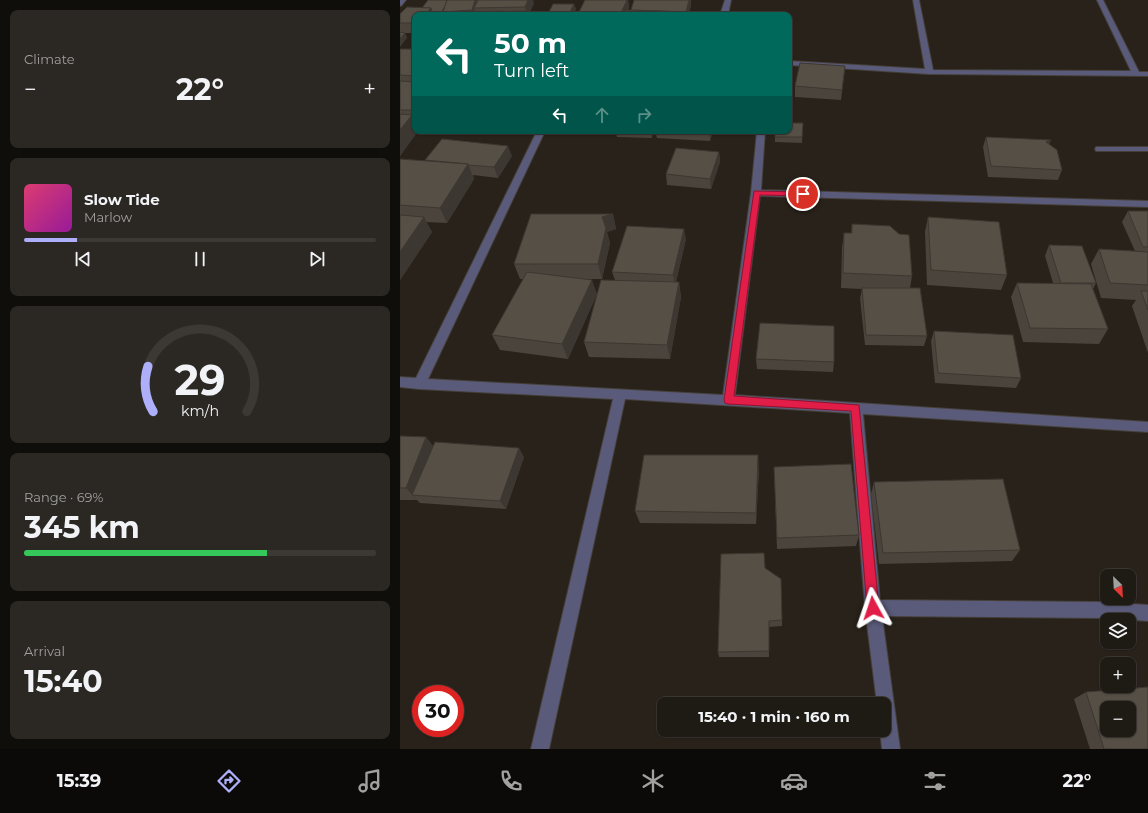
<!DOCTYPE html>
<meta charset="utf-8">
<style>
:root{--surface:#1e1a14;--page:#2b2722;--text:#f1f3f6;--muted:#a1a1a0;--line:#3c3834;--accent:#adaffb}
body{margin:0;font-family:Montserrat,sans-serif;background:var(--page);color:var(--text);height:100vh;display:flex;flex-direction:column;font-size:15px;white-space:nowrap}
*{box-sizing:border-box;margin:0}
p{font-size:13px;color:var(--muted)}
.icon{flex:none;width:22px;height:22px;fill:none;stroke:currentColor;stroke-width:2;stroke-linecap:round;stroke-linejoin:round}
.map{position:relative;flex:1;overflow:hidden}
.panel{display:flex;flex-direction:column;gap:10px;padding:10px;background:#100e0b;width:400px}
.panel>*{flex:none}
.banner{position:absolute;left:12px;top:12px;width:380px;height:122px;border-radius:8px;box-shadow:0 1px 3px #0004,0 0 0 1px var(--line);background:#00695c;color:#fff;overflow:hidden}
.needle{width:26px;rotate:156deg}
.fabs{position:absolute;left:700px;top:569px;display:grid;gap:8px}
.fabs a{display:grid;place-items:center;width:36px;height:36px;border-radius:8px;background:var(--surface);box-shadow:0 1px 3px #0004,0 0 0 1px var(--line);font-size:20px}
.speed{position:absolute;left:12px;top:685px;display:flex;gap:8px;font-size:20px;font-weight:700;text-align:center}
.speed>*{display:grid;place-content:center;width:52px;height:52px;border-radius:50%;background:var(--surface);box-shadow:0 1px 3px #0004,0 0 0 1px var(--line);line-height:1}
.speed .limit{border:6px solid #d22;background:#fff;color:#111}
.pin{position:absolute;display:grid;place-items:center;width:34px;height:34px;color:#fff;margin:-17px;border:2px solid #fff;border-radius:50%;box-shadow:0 1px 4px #0007}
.me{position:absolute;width:44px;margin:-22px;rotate:355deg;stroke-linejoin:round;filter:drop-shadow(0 0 3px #0008)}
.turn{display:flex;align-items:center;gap:14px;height:84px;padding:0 16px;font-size:18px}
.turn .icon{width:52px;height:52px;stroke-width:2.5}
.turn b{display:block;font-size:28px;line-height:34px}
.lanes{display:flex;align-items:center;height:38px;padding:0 16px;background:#0003;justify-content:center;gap:20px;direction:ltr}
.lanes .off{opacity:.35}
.big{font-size:30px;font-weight:700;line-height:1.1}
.panel .card{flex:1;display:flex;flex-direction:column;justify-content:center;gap:6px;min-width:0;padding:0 14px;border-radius:8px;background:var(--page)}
.panel .dial{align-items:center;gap:0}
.dial svg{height:104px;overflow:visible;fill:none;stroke:var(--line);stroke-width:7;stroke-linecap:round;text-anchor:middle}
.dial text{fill:var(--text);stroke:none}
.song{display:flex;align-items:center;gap:12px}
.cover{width:48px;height:48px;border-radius:6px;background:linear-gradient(135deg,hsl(340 70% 55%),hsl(300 70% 35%))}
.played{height:4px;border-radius:2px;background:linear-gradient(90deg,var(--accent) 15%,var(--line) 15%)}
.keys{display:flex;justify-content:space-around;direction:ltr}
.heat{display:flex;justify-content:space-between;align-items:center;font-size:22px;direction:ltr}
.charge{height:6px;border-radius:3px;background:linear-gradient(90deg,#34c759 69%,var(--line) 0)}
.trip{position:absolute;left:257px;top:697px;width:234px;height:40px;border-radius:8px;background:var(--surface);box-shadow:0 1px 3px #0004,0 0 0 1px var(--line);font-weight:700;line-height:40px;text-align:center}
.tab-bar{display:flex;height:64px;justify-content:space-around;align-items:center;background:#0c0a08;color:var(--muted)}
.tab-bar .icon{width:28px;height:28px}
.tab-bar .on{color:var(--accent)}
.tab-bar b{font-size:18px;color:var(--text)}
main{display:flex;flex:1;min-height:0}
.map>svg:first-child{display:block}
</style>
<main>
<section class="panel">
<div class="card"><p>Climate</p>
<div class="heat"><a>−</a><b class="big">22°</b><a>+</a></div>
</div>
<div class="card">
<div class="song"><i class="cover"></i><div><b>Slow Tide</b><p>Marlow</p></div></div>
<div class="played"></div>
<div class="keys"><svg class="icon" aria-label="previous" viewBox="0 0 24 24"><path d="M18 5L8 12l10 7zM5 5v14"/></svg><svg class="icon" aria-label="pause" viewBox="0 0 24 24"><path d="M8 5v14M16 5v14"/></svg><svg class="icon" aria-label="next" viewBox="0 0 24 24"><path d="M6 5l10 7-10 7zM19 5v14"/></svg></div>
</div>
<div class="card dial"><svg viewBox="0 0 100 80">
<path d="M14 69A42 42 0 1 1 86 69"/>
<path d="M14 69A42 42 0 0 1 10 34" stroke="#adaffb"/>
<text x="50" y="56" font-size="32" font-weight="700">29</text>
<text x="50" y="72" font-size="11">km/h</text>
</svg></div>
<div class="card"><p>Range · 69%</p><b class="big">345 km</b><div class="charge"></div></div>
<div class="card"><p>Arrival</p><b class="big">15:40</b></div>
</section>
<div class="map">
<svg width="748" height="749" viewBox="0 0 748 749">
<rect width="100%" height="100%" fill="#28221a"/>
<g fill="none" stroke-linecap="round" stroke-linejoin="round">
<g stroke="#453f38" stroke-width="2">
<path id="lane" d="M696 147H748V151H696L695 149Z"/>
</g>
<g stroke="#453f38" stroke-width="2">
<g id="street">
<path d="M0 0H6L2 5 0 6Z"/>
<path d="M325 0H331L328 15H320Z"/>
<path d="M513 0H519L533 70 731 71 697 0H703L739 72H748V76L529 74 389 65V61L525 69Z"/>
<path d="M137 131H145L28 379 323 395 351 193 357 131H365L361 190 748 201V207L360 196 335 395 748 422V432L463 414 480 600 704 602 748 605V621L704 618 482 616 500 749H482L480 730H484V704H477L465 608 450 413 225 399 149 749H131L213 399 19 389 0 387V377L16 378Z"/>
</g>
</g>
<use href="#lane" fill="#5a5b7a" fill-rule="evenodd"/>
<use href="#street" fill="#5a5b7a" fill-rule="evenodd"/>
</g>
<g fill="#4a443c">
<path d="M185 0H228L229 7 228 10H231L234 0H291V4L289 15H178L179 14V12Z"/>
<path d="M134 3 130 11 149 12 176 9 173 15H15V33H5L7 38 0 32V14L22 8Z"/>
<path d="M15 36V46H14L12 41Z"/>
<path d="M0 49H15V131H18L0 156Z"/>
<path d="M445 66 441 100 395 97V86Z"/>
<path d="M403 123 402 143 375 142V137Z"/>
<path d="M215 131H253L252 138 217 137Z"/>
<path d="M255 131H313L310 141 257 138Z"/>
<path d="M586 137 650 145 662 170 658 180 588 177 583 147Z"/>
<path d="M319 152 320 162 311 189 267 185 266 174Z"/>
<path d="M112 156 98 178 73 175 74 179 47 223 26 222 32 232 0 280V159L25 161V160Z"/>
<path d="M728 211H748V353L732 306 736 300 701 298 691 264 699 249 735 251 722 222Z"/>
<path d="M213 214 216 229 207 232 210 243 202 279H188L197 294 168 359 100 350 92 335 123 279H120L114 264Z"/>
<path d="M528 217 607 275 601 290 527 285 525 232Z"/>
<path d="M452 224 512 276 510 288 527 336 524 346 465 345 460 298 462 289 441 288 442 248 444 233H451Z"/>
<path d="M286 239 276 282H279L281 297 270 359 189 357 184 342 215 280 212 272Z"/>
<path d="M649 245 696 283 693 289 708 329 699 344 623 342 611 297 617 283H653L645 256Z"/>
<path d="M534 331 621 378 616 388 535 383 531 341Z"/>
<path d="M356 359 434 362 433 372 357 369Z"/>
<path d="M0 436 26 437 33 446 124 457 106 509 20 503 17 500H0Z"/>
<path d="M374 467 459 535 456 546 377 549Z"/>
<path d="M359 468 356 524 240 523 235 511Z"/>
<path d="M474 482 620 550 612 561 479 564 471 494Z"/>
<path d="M365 568 382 620V626L369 627V657H319L318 652Z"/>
<path d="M686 692 748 749H690L674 699Z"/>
</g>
<g fill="#3c3731">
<path d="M49 0 43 12 44 15H42L41 13Z"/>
<path d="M75 0H78L74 8 76 15H73L72 10Z"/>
<path d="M128 0H133L134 3 129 15H127L125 7Z"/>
<path d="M227 0H228L229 7 226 15H221V13Z"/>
<path d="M289 0H291V4L289 15H286Z"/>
<path d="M174 4 176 9 173 15H169Z"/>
<path d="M31 8 33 15H25Z"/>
<path d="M5 33 7 38 0 47V39Z"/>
<path d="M15 108V115L13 110Z"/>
<path d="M12 115 15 122V131H18L0 156V130Z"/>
<path d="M250 131H253L252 138Z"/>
<path d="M309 131H313L310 141Z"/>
<path d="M651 140 647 151 646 142Z"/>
<path d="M108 146 112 156 98 178 94 167Z"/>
<path d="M319 152 320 162 311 189 310 179Z"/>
<path d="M68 164 74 179 47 223 40 208Z"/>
<path d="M213 214 216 229 207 232 210 243 202 279 198 264 202 217Z"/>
<path d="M24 217 32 232 0 280V252Z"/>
<path d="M284 229 286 239 275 286 273 275Z"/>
<path d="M192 280 197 294 168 359 162 344Z"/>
<path d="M279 282 281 297 270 359 267 345Z"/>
<path d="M26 437 36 450 12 495 17 500 6 488Z"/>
<path d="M119 448 124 457 106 509 100 501Z"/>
<path d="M358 455 359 468 356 524V513Z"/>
</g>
<g fill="#564f46" stroke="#3c3731" fill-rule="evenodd">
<path d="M28 0H47L45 6 41 13H32L31 8H22Z"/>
<path d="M47 0H75L72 10 43 12Z"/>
<path d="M78 0H128L125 7 74 8Z"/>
<path d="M185 0H227L221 13 179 12Z"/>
<path d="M234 0H289L286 12 231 10Z"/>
<path d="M153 4H174L170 12H149Z"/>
<path d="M7 7 31 8 25 15H15V23H0V14Z"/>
<path d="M226 10 288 12 287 15H224Z"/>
<path d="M103 11 101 15H67L69 12Z"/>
<path d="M112 11 171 12 170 15H109Z"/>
<path d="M66 13 65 15H39L40 14Z"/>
<path d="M180 13 220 15H178Z"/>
<path d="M0 32 5 33 0 39Z"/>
<path d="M15 36V41H12Z"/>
<path d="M0 49H15V76L0 75Z"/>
<path d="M400 63 445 66 442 90 395 86Z"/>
<path d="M0 81 15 82V108L13 110H0Z"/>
<path d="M0 114 12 115 0 130Z"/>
<path d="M389 123H403L402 137H375V131H389Z"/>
<path d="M586 137 651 140 646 142 657 150 662 170 591 166Z"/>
<path d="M42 139 108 146 94 167 68 165V164L25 160Z"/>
<path d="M276 148 319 152 310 179 266 174Z"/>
<path d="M0 159 68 164 40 208 0 205Z"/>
<path d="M728 211H748V247H743Z"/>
<path d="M131 214H213L202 217 206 228 198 264H114Z"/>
<path d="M0 215 24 217 0 252Z"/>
<path d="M528 217 599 222 607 275 531 270Z"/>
<path d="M452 224 490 226 499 234 509 235 512 276 443 273 444 233H452Z"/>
<path d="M227 226 284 229 273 275 212 272Z"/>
<path d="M649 245 682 246 696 283H661Z"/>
<path d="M699 249 748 252V285L710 283Z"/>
<path d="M127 272 192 280 162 344 92 335Z"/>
<path d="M201 280 279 282 267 345 184 342Z"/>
<path d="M617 283 691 284 708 329 630 328Z"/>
<path d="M462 288H520L527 336 466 335Z"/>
<path d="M741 291H748V310Z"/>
<path d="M360 323 434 326V362L356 359Z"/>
<path d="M534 331 613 335 621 378 538 373Z"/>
<path d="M0 436 26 437 6 488H0Z"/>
<path d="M35 442 119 448 100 501 12 495Z"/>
<path d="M244 455H358L356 513 235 511Z"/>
<path d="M451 464 459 535 377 538 374 467Z"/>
<path d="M603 479 620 550 483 553 474 482Z"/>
<path d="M364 553 365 568 381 579 382 620 369 621V651L318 652 321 554Z"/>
<path d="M748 687V749H704L686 692ZM707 708H729V730H707Z"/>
</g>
<path fill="#e11d48" stroke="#92132f" d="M354 191 403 192 407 194 403 196 360 195 334 396 459 405 479 608 477 612 473 614 469 612 467 608 451 411 328 404 325 403 324 400Z"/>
</svg>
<div class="fabs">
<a><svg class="needle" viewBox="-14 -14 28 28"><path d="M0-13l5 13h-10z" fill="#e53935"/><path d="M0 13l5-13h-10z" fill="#a1a1a0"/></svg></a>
<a><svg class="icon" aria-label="layers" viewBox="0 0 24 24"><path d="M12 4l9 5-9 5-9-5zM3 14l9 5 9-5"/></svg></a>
<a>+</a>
<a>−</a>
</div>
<div class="speed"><div class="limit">30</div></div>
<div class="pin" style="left:403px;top:194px;background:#d93025"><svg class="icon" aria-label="arrive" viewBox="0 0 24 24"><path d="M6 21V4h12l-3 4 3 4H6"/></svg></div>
<svg class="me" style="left:473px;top:608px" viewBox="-20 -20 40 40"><path d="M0-17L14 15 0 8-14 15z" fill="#e11d48" stroke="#fff" stroke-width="4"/></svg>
<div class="trip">15:40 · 1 min · 160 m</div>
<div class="banner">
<div class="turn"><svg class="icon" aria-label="left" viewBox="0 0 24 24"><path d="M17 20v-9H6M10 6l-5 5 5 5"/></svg><div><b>50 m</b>Turn left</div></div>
<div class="lanes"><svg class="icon" aria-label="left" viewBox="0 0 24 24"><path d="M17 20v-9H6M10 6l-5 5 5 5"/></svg><svg class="icon off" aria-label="ahead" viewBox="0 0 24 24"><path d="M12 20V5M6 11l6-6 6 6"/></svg><svg class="icon off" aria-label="right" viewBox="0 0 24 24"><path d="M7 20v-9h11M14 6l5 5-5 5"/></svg></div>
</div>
</div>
</main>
<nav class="tab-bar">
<b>15:39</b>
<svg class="icon on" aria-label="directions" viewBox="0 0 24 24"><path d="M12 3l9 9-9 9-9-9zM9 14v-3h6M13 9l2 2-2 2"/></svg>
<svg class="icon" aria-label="music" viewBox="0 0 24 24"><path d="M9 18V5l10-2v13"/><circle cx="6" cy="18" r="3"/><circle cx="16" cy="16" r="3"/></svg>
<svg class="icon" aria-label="phone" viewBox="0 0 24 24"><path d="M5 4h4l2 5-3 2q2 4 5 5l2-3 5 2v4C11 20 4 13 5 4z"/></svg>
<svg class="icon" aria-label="climate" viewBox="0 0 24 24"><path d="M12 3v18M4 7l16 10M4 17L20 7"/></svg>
<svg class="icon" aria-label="car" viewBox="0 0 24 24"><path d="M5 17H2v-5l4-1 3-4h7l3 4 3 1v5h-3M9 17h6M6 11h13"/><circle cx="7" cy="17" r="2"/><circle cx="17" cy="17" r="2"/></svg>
<svg class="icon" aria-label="filters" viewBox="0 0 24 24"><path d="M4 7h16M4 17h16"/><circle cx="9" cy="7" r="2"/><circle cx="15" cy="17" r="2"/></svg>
<b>22°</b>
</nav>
